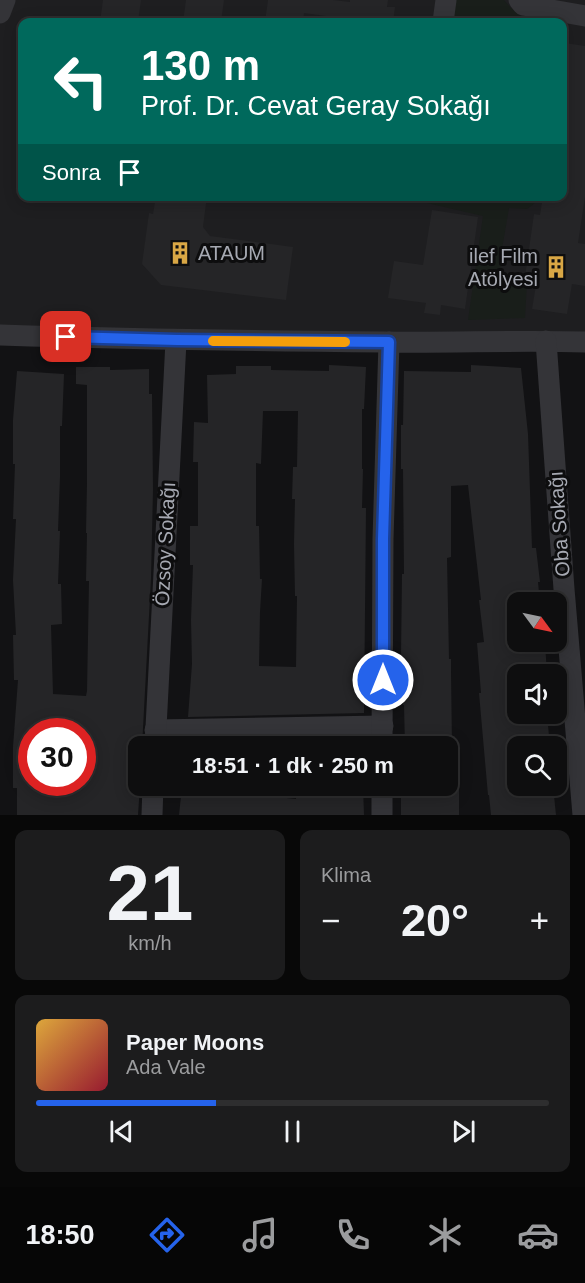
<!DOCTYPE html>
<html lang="tr">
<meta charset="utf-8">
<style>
:root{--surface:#0e0e0f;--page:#1c1c1d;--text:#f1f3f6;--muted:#9b9c9e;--line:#2e2e2f;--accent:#2563eb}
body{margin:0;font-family:Helvetica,sans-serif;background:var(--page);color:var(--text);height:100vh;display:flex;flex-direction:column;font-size:22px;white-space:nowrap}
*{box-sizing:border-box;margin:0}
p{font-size:20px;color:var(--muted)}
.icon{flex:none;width:33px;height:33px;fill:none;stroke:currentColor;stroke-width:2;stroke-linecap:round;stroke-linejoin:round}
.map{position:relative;height:815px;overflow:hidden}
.drawer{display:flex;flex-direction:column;gap:15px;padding:15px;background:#080808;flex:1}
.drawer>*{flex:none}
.banner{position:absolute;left:18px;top:18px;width:549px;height:183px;border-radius:12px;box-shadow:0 3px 15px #0003,0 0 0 2px var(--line);background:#00695c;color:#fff;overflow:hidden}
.needle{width:39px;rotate:123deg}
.controls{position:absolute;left:507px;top:592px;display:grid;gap:12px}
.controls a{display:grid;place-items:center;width:60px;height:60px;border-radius:12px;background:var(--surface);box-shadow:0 3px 15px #0003,0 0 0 2px var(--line);font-size:30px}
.speed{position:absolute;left:18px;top:718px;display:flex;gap:12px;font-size:30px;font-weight:700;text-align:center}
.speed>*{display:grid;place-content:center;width:78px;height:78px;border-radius:50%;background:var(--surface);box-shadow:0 3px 15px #0003,0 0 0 2px var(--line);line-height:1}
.speed .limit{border:9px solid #d22;background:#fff;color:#111}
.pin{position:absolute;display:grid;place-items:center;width:51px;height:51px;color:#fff;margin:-26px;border-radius:12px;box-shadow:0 3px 9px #0006}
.me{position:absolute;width:66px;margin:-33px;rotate:0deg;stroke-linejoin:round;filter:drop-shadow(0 0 4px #0008)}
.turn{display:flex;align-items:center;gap:21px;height:126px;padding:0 24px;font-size:27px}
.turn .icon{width:78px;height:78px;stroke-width:2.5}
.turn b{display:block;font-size:42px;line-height:51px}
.then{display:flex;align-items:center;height:57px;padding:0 24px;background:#0003;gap:12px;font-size:22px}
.big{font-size:45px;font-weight:700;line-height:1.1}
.drawer .widget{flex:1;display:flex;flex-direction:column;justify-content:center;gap:9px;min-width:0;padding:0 21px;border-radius:12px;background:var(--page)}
.drawer .dial{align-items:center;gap:0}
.dial b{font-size:78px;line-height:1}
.song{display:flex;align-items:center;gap:18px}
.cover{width:72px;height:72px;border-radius:9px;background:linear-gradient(135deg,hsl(40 70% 55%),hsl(350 70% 35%))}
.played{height:6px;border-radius:3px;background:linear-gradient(90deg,var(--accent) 35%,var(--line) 35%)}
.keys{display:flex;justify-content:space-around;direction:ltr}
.heat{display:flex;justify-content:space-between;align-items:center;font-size:33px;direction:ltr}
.drawer .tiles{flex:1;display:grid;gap:15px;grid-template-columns:1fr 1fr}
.widget:last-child{grid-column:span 2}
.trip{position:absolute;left:128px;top:736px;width:330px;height:60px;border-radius:12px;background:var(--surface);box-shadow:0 3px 15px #0003,0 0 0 2px var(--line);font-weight:700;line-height:60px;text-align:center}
.menu{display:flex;height:96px;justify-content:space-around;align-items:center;background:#060606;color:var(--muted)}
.menu .icon{width:42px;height:42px}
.menu .current{color:var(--accent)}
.menu b{font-size:27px;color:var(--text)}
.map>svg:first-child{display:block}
</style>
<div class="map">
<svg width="585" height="815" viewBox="0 0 585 815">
<rect width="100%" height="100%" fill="#121214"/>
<path fill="#1e1e20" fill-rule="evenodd" d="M5 0H585V342L0 335V13ZM22 22H562V196H22Z"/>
<g fill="#191e1a">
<path d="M455 0H504L510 7 527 22H452Z"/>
<path d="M428 197H536L535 203 527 209 509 208 502 249 501 271 527 282 525 318 468 320 483 216 427 203Z"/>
</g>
<g fill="#252527" fill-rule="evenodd">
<path d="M103 0H141L138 22H100Z"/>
<path d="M186 0H224L221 22H183Z"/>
<path d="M268 0H333L350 2V0H388L387 7H395L393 22H347L348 19 304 13 303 22H265Z"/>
<path d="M565 43 585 46V197L578 243 585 244V286L572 284 567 314 532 309 537 279 525 277 534 214 540 215 543 196H562V63Z"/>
<path d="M156 196H207L203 227 210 236 293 247 286 300 161 285 142 264 149 213 153 214Z"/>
<path d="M432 210 478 217 465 309 441 305 440 315 424 313 426 303 388 298 394 261 423 265Z"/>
<path d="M329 365 366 367 364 409H362V469H363L362 508H366L364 713 188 717 192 664 191 620 193 565H190V526H198V462H193L194 422 208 423 207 375 236 374V366H271V370L329 371ZM263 411H298L297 467H293L292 499H295L294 544 295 596H297L296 667 259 666 260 612 262 579H260L259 526H256V463L261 464Z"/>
<path d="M471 365 521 368 528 434 532 548H536L540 582H538L540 603H518V642H545L547 675H518V714H547L550 747H518V786H553L556 815H491L489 795H488L479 693H481L477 643 484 642 479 600H481L468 485 451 486V557L447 558 449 659H451V671L452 747H405L404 705H403L401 656 402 574H404L403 469H401V425H403L404 371 471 372Z"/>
<path d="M76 367H110V370L149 369V394H152L153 490 151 578 142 747H138V786H140L138 815H17V788H13V747L18 680H14L13 635H16L13 580 16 519H13L15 464H13V420L17 371 64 374 62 426H60V477L58 531H60L58 584H61L62 624 51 625 53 694 86 696 87 691 89 581H86L87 533H86L87 483V385L76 384ZM32 732H87L83 783H32Z"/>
<path d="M227 741 226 747H187V742Z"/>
<path d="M296 786H363L364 815H179L182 787 296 799Z"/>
<rect x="401" y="786" width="58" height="29"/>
</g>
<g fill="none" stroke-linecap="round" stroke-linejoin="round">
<g stroke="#343438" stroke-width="21">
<path d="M519 0 523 5 585 16"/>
<path d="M0 13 5 0"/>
<path d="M443 22 446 0"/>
<path d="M0 335C129 339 257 341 385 342 452 343 518 340 585 342"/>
<path d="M546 341 564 589 583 815"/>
<path d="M155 730 383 726"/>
<path d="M155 747 176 341"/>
<path d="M382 747 383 539 389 342"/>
<path d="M152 815 153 786"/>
<path d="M382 815V786"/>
</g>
</g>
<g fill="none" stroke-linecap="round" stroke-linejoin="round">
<g stroke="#184099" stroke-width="15">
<path id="route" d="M66 337 177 340 389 342 383 539V680"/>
</g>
<use href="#route" stroke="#2563eb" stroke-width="10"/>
<path stroke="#f59e0b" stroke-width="10" d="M213 341 345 342"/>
</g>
<defs>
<g id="building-bare" transform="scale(1.8)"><path d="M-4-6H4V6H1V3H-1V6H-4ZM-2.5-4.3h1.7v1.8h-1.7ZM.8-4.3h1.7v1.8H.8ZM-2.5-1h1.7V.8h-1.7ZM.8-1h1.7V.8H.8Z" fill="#d9a745" stroke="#0d0d0e" stroke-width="2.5" paint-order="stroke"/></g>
</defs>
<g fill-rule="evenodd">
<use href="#building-bare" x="180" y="253"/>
<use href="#building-bare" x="556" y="267"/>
</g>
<g text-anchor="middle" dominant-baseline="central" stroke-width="6" stroke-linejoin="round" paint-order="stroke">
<g font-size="20" fill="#a6a9b2" stroke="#0d0d0e" text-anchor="start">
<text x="198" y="253">ATAUM</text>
<text x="538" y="256" text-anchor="end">ilef Film<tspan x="538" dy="23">Atölyesi</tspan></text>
</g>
<g font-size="20" fill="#a6a9b2" stroke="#0d0d0e">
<text transform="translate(559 524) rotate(-94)">Oba Sokağı</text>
<text transform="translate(165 544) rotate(-87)">Özsoy Sokağı</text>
</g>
</g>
</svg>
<div class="controls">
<a><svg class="needle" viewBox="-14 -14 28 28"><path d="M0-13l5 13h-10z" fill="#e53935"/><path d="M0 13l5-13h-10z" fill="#9b9c9e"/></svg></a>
<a><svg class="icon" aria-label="sound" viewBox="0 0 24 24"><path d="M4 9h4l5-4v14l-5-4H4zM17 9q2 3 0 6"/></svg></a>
<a><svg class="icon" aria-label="search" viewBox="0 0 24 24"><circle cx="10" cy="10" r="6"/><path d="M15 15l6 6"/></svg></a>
</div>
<div class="speed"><div class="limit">30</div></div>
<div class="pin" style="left:66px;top:337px;background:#d93025"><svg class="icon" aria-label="arrive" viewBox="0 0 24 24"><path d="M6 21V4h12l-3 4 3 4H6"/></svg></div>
<svg class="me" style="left:383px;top:680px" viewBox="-20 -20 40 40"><circle r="17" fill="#2563eb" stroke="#fff" stroke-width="3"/><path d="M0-11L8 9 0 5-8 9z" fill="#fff"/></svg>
<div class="trip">18:51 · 1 dk · 250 m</div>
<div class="banner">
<div class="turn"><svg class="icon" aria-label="left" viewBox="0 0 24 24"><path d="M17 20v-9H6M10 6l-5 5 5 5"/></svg><div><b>130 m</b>Prof. Dr. Cevat Geray Sokağı</div></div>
<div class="then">Sonra<svg class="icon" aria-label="arrive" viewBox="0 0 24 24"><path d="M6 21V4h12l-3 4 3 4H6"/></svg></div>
</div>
</div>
<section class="drawer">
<div class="tiles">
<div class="widget dial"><b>21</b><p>km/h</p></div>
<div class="widget"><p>Klima</p>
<div class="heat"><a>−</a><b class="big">20°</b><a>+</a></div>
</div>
<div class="widget">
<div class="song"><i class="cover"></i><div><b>Paper Moons</b><p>Ada Vale</p></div></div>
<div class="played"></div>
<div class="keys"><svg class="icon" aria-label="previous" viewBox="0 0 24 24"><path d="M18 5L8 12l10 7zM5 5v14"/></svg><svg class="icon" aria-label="pause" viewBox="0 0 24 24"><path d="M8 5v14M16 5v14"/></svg><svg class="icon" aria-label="next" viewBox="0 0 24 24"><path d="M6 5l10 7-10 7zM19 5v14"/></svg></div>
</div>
</div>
</section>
<nav class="menu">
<b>18:50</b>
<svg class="icon current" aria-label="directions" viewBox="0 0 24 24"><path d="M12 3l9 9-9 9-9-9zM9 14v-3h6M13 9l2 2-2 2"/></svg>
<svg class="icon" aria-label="music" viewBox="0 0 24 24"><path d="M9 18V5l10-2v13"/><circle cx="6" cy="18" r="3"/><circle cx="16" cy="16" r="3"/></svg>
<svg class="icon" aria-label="phone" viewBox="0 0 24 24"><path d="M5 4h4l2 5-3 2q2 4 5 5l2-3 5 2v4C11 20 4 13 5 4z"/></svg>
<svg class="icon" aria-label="climate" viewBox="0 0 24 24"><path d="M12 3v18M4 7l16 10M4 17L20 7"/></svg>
<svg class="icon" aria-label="car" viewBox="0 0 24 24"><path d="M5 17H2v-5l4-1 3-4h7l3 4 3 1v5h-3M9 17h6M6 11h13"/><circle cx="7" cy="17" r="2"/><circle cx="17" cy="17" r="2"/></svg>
</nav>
